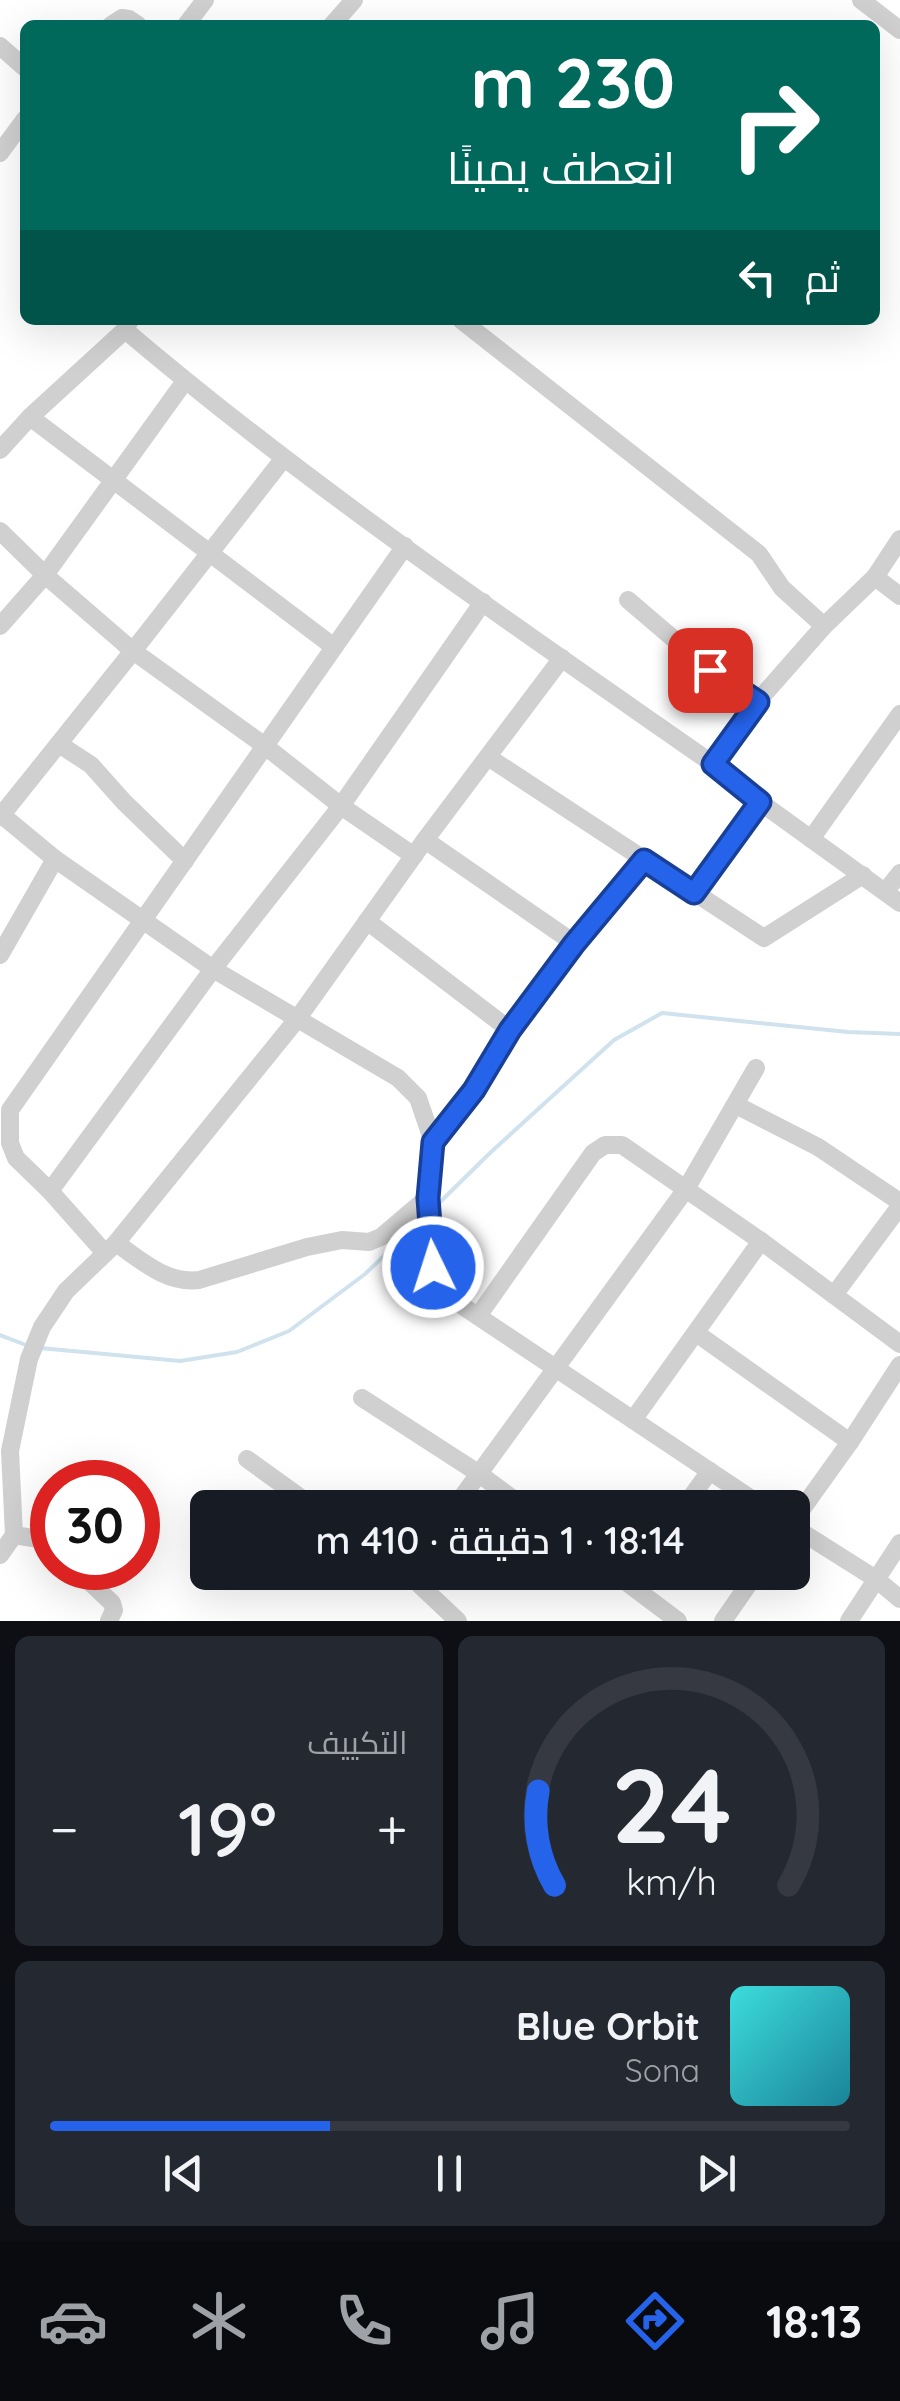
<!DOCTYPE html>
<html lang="ar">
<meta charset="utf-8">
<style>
:root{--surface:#171b24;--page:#242831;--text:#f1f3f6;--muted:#9ea1a6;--line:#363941;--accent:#2563eb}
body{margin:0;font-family:Quicksand,Cairo,sans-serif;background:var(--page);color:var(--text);direction:rtl;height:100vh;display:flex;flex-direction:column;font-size:38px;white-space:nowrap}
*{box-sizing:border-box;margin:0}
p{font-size:32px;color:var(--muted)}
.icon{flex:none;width:55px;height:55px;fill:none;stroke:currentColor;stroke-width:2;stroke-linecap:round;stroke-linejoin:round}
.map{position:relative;height:1621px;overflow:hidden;direction:ltr}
.drawer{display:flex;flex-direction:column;gap:15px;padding:15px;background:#0d0f14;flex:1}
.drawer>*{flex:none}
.top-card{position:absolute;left:20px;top:20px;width:860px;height:305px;border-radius:15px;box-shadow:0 10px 40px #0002;direction:rtl;background:#00695c;color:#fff;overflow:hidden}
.speed{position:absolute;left:30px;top:1460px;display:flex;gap:20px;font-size:50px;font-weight:700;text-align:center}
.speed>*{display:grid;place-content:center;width:130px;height:130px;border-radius:50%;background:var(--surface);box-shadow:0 10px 40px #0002;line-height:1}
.speed .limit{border:15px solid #d22;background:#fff;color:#111}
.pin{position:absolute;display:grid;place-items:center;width:85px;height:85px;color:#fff;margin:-42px;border-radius:20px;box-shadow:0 5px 15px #0006}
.me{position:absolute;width:110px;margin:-55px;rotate:356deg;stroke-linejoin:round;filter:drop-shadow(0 0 8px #0008)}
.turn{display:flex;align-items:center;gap:35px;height:210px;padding:0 40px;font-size:45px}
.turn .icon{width:130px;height:130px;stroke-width:2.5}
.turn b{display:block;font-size:70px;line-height:85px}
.then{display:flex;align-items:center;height:95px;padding:0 40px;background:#0003;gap:20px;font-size:38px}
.big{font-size:75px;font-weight:600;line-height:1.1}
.drawer .card{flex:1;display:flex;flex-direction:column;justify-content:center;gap:15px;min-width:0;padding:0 35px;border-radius:15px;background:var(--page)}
.drawer .dial{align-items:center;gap:0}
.dial svg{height:260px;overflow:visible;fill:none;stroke:var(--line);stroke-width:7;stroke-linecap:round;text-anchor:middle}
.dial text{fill:var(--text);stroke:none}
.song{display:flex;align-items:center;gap:30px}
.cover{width:120px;height:120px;border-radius:15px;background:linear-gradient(135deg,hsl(180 70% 55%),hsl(190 70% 35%))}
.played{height:10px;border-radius:5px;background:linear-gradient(90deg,var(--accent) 35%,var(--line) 35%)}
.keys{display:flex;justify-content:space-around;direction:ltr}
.heat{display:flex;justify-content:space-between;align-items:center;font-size:55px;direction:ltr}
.drawer .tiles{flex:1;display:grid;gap:15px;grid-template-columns:1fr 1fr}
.card:last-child{grid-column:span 2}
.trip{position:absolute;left:190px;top:1490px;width:620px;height:100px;border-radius:15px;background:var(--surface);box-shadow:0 10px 40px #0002;font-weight:600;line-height:100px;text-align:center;direction:rtl}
.menu{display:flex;height:160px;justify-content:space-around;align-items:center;background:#090b0e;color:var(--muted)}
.menu .icon{width:70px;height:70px}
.menu .current{color:var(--accent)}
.menu b{font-size:45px;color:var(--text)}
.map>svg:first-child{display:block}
</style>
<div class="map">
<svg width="900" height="1621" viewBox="0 0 900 1621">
<rect width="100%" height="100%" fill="#fff"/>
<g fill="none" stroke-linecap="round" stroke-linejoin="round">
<g stroke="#cfe2ee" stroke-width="4">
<path d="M434 1208 491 1152 614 1040 662 1013 848 1032 900 1034"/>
<path d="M0 1335 26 1345"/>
<path d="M40 1348 180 1361 237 1352 289 1331 365 1274 424 1218"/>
</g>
<g stroke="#d0d0d0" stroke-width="18">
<path d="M861 0 900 30"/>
<path d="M111 25 122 18 129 19 138 25"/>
<path d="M186 25 205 0"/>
<path d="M332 25 354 0"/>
<path d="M0 46 25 68"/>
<path d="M0 153 25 119"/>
<path d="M461 320 759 554 782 588 824 626"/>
<path d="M125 330C311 488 514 625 713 764L760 802 900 903"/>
<path d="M30 417 334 647"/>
<path d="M0 450 30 417 125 330 130 320"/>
<path d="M0 531 45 575 133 651 265 746 341 806 414 856"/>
<path d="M875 577 900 596"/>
<path d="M628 600 710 670 757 702"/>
<path d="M0 626 45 575 185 381"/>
<path d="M59 744 91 765 124 802 185 861"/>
<path d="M488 757 764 938 863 875"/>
<path d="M713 764 757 702 824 626 875 577 900 539"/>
<path d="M3 816 55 859 213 969 398 1078 418 1098 433 1142 428 1197 433 1267 445 1290 464 1307 765 1508"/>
<path d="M0 817 133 651 284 458"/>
<path d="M811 839 900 714"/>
<path d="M425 840 574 943"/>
<path d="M885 892 900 873"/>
<path d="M694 893 760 802"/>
<path d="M367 921 510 1030"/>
<path d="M0 955 55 859"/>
<path d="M736 1105 818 1147 900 1202"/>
<path d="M433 1142 474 1090 510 1030 574 943 644 860"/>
<path d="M50 1191 213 969 341 806 483 602"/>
<path d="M116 1243C141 1260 166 1284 199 1280L307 1247 342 1240 369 1242 381 1237 428 1197"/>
<path d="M105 1253 50 1191 16 1158 10 1143V1110L405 546"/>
<path d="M834 1295 900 1206"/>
<path d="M478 1316 593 1153 605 1145H622L761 1241 900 1344"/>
<path d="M696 1333 850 1442"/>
<path d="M362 1398 478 1473 525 1508"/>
<path d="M633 1420 761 1241"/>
<path d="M247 1459 315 1508"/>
<path d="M454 1508 686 1189 756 1068"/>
<path d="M683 1508 710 1471"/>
<path d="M792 1523 850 1442 900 1365"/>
<path d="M792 1526 876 1579 900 1599"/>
<path d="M14 1535 45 1540 52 1545"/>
<path d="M0 1555 14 1535 10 1451 29 1359 42 1327 66 1291 116 1243 298 1018 425 840 562 658"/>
<path d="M75 1568 112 1603 114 1610 109 1621"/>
<path d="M406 1572 458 1621"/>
<path d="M613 1572 678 1621"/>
<path d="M723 1621 757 1572"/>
<path d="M849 1621 900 1543"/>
</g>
</g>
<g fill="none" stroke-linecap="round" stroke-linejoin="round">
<g stroke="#184099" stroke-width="25">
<path id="route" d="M433 1267 428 1198 433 1142 474 1090 510 1030 574 944 644 860 694 893 760 802 713 764 758 702 710 670"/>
</g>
<use href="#route" stroke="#2563eb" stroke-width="18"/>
</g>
</svg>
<div class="speed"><div class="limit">30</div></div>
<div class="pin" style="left:710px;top:670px;background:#d93025"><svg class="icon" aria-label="arrive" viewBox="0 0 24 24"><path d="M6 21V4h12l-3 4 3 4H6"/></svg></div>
<svg class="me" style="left:433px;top:1267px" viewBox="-20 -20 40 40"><circle r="17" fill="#2563eb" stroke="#fff" stroke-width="3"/><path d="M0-11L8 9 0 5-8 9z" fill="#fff"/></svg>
<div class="trip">18:14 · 1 دقيقة · 410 m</div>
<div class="top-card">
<div class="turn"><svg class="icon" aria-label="right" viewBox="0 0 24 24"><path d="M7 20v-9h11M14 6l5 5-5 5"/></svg><div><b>230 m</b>انعطف يمينًا</div></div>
<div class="then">ثم<svg class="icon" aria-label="left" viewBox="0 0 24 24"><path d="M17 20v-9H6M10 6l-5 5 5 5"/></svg></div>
</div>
</div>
<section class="drawer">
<div class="tiles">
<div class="card dial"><svg viewBox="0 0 100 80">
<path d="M14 69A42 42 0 1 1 86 69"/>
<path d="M14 69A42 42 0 0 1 9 40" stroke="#2563eb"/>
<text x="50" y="56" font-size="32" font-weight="700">24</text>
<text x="50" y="72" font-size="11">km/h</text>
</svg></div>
<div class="card"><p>التكييف</p>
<div class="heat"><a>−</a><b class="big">19°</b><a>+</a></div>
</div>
<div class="card">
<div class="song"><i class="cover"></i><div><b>Blue Orbit</b><p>Sona</p></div></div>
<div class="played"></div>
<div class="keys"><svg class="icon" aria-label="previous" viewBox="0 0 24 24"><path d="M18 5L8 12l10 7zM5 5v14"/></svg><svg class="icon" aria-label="pause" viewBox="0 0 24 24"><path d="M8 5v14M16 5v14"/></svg><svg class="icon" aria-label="next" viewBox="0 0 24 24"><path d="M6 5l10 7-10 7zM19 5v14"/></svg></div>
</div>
</div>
</section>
<nav class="menu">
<b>18:13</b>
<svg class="icon current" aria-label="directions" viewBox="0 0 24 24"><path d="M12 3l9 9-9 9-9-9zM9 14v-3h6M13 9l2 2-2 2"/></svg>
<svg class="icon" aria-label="music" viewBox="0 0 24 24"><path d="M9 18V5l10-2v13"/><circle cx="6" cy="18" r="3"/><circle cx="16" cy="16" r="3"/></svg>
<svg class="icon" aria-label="phone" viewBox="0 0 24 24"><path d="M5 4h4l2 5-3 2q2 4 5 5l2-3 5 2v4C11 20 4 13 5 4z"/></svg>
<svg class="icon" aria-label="climate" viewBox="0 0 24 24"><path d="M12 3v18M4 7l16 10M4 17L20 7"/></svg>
<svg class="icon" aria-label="car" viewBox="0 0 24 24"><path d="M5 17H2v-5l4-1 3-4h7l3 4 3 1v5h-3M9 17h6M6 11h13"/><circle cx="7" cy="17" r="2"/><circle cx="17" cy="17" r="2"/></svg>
</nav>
